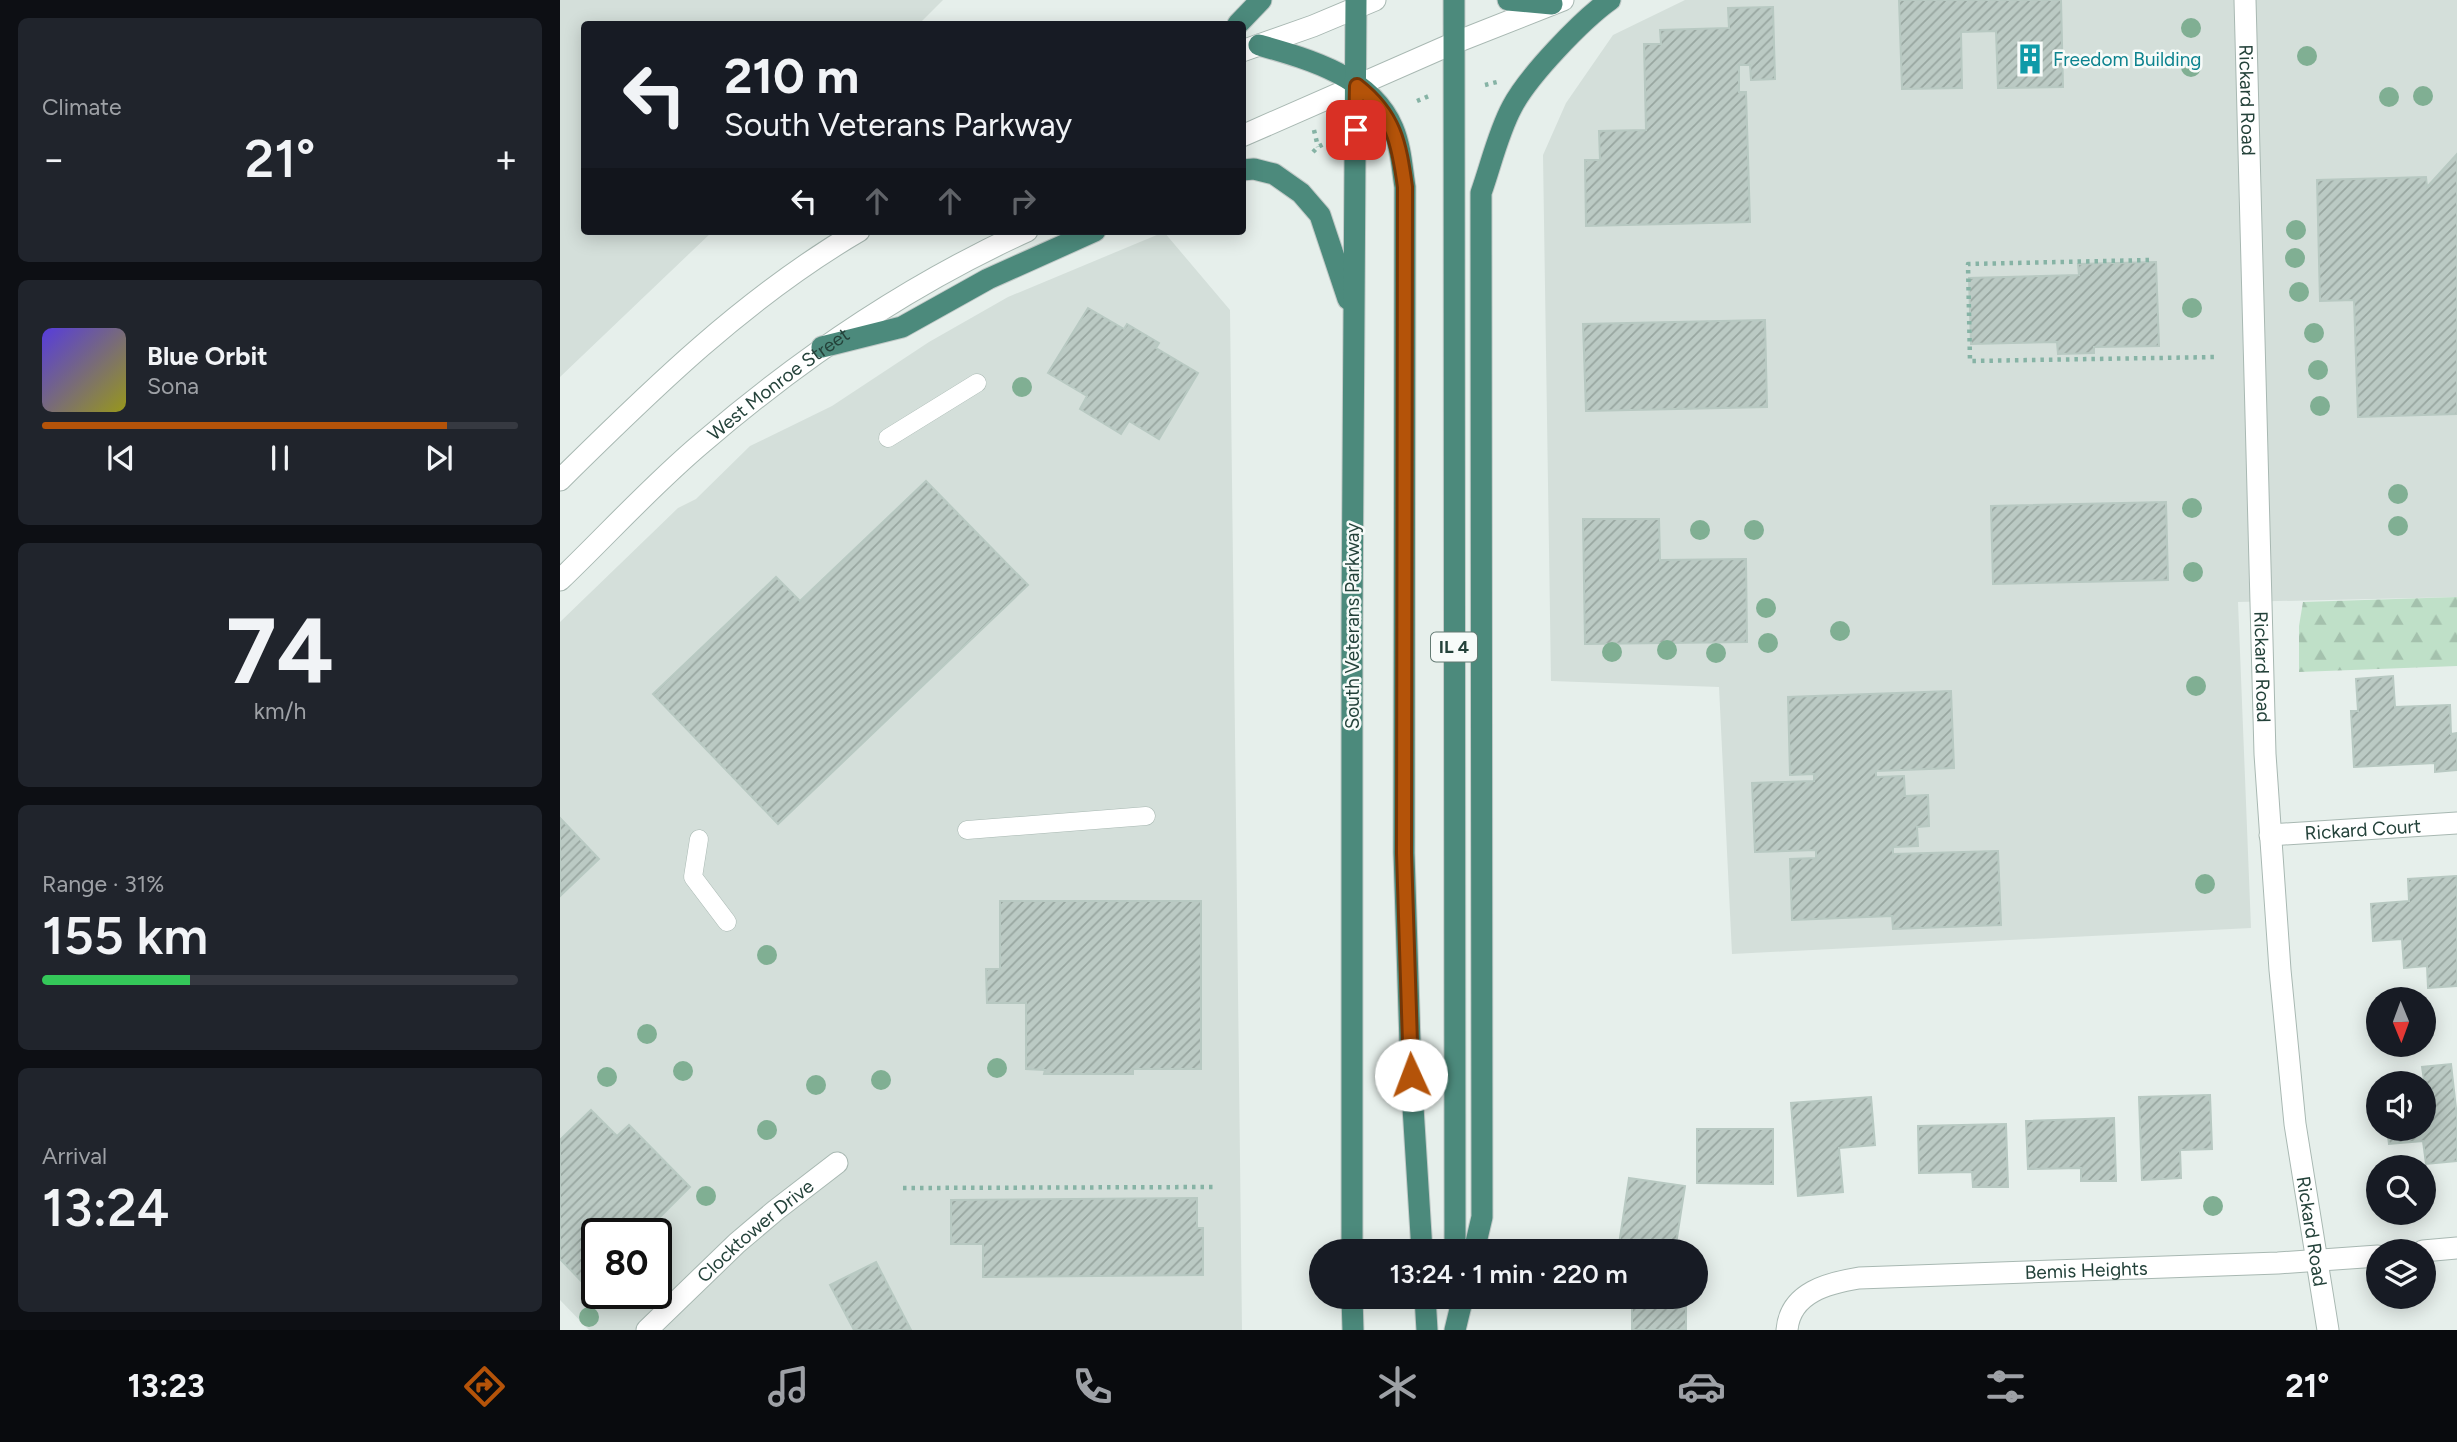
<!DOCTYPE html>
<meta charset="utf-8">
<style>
:root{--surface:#171b24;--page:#20242c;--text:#f1f3f6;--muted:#9ea1a6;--line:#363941;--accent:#b45309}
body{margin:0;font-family:Figtree,sans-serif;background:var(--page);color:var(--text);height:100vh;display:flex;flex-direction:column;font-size:26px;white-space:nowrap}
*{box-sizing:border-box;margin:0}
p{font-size:23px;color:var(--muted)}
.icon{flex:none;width:38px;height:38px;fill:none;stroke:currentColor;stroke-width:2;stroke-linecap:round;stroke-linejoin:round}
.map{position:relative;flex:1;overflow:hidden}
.side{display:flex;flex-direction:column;gap:18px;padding:18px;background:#0d0f14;width:560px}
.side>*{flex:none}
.top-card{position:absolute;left:21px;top:21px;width:665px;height:214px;border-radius:7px;box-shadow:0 4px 18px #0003;background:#171b24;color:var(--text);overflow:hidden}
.needle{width:46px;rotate:179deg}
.buttons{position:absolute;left:1806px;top:987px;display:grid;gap:14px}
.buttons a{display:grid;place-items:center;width:70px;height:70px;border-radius:50%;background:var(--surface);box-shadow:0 4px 18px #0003;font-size:35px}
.speed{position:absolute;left:21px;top:1218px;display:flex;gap:14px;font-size:35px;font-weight:700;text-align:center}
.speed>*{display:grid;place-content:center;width:91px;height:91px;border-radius:50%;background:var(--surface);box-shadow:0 4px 18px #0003;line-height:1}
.speed .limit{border:4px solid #111;border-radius:10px;background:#fff;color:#111}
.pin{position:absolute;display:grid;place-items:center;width:60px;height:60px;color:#fff;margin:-30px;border-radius:14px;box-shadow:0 4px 10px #0006}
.me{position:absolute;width:77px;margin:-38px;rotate:358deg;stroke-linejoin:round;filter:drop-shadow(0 0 5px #0008)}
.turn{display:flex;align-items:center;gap:24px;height:147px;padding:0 28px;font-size:32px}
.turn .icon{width:91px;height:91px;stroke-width:2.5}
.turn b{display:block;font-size:49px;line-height:60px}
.lanes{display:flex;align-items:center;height:66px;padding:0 28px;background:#0003;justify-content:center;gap:35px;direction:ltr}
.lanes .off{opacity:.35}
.big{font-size:52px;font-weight:600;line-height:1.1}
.side .tile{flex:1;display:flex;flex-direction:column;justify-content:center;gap:10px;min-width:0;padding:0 24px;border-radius:10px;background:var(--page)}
.side .dial{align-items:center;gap:0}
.dial b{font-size:91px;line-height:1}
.song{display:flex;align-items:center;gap:21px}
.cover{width:84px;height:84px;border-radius:10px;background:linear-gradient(135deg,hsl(250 70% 55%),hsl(60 70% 35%))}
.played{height:7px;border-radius:4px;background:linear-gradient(90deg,var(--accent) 85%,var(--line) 85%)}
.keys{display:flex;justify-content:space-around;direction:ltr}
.heat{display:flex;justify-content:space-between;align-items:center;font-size:38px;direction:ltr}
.charge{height:10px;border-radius:5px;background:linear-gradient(90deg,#34c759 31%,var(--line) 0)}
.trip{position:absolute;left:749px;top:1239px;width:399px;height:70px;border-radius:35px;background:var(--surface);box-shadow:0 4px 18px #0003;font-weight:600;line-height:70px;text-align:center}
.menu{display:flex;height:112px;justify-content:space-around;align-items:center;background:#090b0e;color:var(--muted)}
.menu .icon{width:49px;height:49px}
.menu .current{color:var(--accent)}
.menu b{font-size:32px;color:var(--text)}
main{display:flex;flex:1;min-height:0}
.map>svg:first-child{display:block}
</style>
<main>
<section class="side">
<div class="tile"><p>Climate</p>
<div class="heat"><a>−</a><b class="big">21°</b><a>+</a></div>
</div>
<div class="tile">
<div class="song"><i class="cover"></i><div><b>Blue Orbit</b><p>Sona</p></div></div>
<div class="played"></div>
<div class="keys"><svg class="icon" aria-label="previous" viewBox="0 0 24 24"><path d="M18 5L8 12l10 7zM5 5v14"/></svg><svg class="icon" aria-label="pause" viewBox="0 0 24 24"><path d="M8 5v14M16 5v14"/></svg><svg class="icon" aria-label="next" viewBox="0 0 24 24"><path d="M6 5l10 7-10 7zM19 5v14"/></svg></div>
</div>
<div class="tile dial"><b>74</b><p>km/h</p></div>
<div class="tile"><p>Range · 31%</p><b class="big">155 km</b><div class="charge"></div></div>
<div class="tile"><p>Arrival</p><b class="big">13:24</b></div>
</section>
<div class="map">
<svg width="1897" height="1330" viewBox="0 0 1897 1330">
<defs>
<pattern id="forest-firs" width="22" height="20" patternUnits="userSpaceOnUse" patternTransform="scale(1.75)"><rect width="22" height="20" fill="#bfe0c8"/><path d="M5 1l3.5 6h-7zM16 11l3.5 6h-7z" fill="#a4c1ad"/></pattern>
<pattern id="building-hatch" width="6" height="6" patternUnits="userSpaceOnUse" patternTransform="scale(1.75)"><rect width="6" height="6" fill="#bbcac4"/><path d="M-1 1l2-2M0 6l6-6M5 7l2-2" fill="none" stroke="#98a6a0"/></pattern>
</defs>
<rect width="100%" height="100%" fill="#e6efeb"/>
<g fill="#d4dfda" fill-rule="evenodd">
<path d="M0 0H383L359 24H24V231H153L0 377Z"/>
<path d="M1125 0H1897V597L1678 602 1691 928 1172 954 1159 687 991 681 983 155 1006 103 1053 35Z"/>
<path d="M604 232 670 310 682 1330H29L0 1300V622L118 508 136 499 190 446 272 406 369 342 448 297ZM37 1234H96V1293H37Z"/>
</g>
<path fill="url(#forest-firs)" d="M1897 597V666L1739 672V626L1743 602Z"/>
<g fill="url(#building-hatch)" stroke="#b8c9c2" stroke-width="2">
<path d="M1339 0H1501L1503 87 1438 88 1436 31 1401 32 1402 88 1342 89Z"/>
<path d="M1213 7 1215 79 1191 80 1190 65H1179V92H1186L1190 222 1026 226 1025 160H1040L1039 131 1086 130 1084 44H1101L1100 30 1169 28 1168 8Z"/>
<path d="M1897 154V414L1798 417 1794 300 1760 301 1757 180 1866 177 1867 187Z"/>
<path d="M1596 262 1599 346 1534 347V353L1498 354 1497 342 1411 344 1409 278 1519 275 1518 264Z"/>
<path d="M528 308 564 329 567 324 599 343 596 348 638 373 599 439 569 421 561 434 520 409 527 396 488 373Z"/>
<path d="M1205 320 1207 407 1026 411 1023 324Z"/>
<path d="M366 481 468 585 218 824 93 694 216 577 240 601Z"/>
<path d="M1606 502 1608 580 1433 584 1431 506Z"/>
<path d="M1023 519H1099L1100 560 1186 559 1187 642 1025 644Z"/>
<path d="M1833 676 1835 707 1890 705 1891 734 1897 733V770L1875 772V763L1794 767 1791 711H1798L1796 679Z"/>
<path d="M1391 691 1394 768 1316 771V777L1344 776 1345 796 1368 795 1369 826 1357 827 1358 846 1333 847V854L1438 851 1441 925 1333 929 1332 916 1232 920 1230 859 1256 858V850L1195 852 1192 783 1254 781V774L1230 775 1228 697Z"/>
<path d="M0 818 39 859 0 896Z"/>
<path d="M1897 876V986L1868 988 1867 966 1844 968 1842 939 1813 941 1811 904 1849 901 1848 879Z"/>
<path d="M440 901H641V1069H573V1074H484L485 1070 466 1069V1003H427L426 969H440Z"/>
<path d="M1891 1064 1897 1117V1161L1866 1164 1863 1141 1829 1144 1827 1129H1864V1083H1831L1864 1080 1862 1067Z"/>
<path d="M1650 1095 1652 1149 1620 1150 1621 1178 1582 1180 1579 1097Z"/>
<path d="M1311 1097 1315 1145 1279 1148 1283 1192 1238 1196 1231 1103Z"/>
<path d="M31 1110 57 1136 69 1125 130 1187 83 1234H37V1279L28 1288 0 1259V1140Z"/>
<path d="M1554 1118 1556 1181H1521V1168L1468 1169 1466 1121Z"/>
<path d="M1446 1124 1448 1187H1413L1412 1172 1359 1173 1358 1126Z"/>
<path d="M1137 1129H1213V1184L1137 1183Z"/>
<path d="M1069 1178 1125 1186 1115 1251H1058Z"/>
<path d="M637 1198V1228H643V1275L423 1277V1244H391V1200Z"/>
<path d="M316 1262 351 1330H294L270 1285Z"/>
<rect x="1072" y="1297" width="54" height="33"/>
</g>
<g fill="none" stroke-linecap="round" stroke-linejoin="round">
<g stroke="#a8b8b2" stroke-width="19">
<g id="service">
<path d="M328 438 417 383"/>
<path d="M407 830 586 816"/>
<path d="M139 839 133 877 167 922"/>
</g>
</g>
<g stroke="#a8b8b2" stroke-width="23">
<g id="minor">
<path id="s1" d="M1685 0 1705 754 1720 970 1735 1124 1768 1330"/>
<path id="s2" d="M1710 835 1897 823"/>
<path d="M1863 1251 1897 1248"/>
<path id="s3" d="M87 1330 177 1243 216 1210 277 1163"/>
<path id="s4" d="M1227 1330C1230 1292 1269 1283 1299 1278L1718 1263 1818 1256"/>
</g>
</g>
<g stroke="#a8b8b2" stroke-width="23">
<g id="tertiary">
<path d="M682 51 753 26 815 0"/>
<path d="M682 136 894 43 1003 0"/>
<path d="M0 480C92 389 186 297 299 231"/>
<path id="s5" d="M0 580C47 535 92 485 142 443 242 357 348 285 467 231"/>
</g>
</g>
<g stroke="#c2cac8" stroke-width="23">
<g id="trunk">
<path d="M894 0 895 1251"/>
<path d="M948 0 992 4"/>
<path d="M678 24 701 0"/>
<path d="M699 45C748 59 811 76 833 128 841 147 842 168 845 187L844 853 851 1075 862 1251"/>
<path d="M682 170 694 169 714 174 741 193 760 215 788 299"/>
<path d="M262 347 342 327 428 279 535 231"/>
<path d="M792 1251V624L796 0"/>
<path d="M914 1251 922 1217 921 193C931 165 938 133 952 107 968 76 1022 20 1050 0"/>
<path d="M792 1297 793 1330"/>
<path d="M865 1297 867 1330"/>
<path d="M895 1330 903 1297"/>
</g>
</g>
<g stroke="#86b3a5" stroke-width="4.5" stroke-dasharray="3.5 5" stroke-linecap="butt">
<path d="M925 85 937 82"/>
<path d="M857 101 869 96"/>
<path d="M754 130 758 147"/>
<path d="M753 152 758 147 766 143"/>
<path d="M1589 260 1408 264 1410 361 1657 357"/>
<path d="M343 1188 655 1187"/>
</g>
<use href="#service" stroke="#fff" stroke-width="18"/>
<use href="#minor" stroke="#fff" stroke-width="21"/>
<use href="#tertiary" stroke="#fff" stroke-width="21"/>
<use href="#trunk" stroke="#4c8a7c" stroke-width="21"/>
</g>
<g fill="#80af93">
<circle cx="1631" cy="28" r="10"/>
<circle cx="1747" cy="56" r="10"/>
<circle cx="1631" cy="67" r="10"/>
<circle cx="1863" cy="96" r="10"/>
<circle cx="1829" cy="97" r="10"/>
<circle cx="1736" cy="230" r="10"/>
<circle cx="1735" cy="258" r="10"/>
<circle cx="1739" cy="292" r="10"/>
<circle cx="1632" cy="308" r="10"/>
<circle cx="1754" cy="333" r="10"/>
<circle cx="1758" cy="370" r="10"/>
<circle cx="462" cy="387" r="10"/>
<circle cx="1760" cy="406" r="10"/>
<circle cx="1838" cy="494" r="10"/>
<circle cx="1632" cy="508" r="10"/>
<circle cx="1838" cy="526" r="10"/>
<circle cx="1140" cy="530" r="10"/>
<circle cx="1194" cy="530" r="10"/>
<circle cx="1633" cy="572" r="10"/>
<circle cx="1206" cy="608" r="10"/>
<circle cx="1280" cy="631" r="10"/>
<circle cx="1208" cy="643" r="10"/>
<circle cx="1107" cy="650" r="10"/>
<circle cx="1052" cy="652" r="10"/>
<circle cx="1156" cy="653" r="10"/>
<circle cx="1636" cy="686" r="10"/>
<circle cx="1645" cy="884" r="10"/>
<circle cx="207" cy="955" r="10"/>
<circle cx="87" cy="1034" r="10"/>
<circle cx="437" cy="1068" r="10"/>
<circle cx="123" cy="1071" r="10"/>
<circle cx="47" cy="1077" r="10"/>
<circle cx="321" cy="1080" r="10"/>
<circle cx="256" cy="1085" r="10"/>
<circle cx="207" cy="1130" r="10"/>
<circle cx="146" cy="1196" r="10"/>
<circle cx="1653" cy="1206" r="10"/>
<circle cx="29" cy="1317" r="10"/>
</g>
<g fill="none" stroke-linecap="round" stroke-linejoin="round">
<g stroke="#753606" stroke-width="18">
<path id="route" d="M796 130 797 86C834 115 839 143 845 187L844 853 851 1075"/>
</g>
<use href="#route" stroke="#b45309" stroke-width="12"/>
</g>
<defs>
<g id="building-bare" transform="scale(2.415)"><path d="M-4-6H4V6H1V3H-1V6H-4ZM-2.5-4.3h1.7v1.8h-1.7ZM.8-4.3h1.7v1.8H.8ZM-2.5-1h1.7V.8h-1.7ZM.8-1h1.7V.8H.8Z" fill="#0f9aa8" stroke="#f7fbf9" stroke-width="2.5" paint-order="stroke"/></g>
</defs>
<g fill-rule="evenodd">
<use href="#building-bare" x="1470" y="59"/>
</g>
<g text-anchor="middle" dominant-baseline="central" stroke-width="5" stroke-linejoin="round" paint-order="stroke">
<rect fill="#f7fbf9" stroke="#637a73" stroke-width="2" x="871" y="632.5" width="46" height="29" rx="5"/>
<g font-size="18" font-weight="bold" fill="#24423a">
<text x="894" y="647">IL 4</text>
</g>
<g font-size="19" fill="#0d838f" stroke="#f7fbf9" text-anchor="start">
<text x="1493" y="59">Freedom Building</text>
</g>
<g font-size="19" fill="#24423a" stroke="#f7fbf9">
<text stroke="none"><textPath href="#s1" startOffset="100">Rickard Road</textPath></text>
<text stroke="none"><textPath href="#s5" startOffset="294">West Monroe Street</textPath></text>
<text transform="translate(792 626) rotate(-90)">South Veterans Parkway</text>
<text stroke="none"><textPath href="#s1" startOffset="667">Rickard Road</textPath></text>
<text stroke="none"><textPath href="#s2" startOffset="93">Rickard Court</textPath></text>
<text stroke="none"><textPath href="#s3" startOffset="147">Clocktower Drive</textPath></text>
<text stroke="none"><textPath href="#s1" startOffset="1234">Rickard Road</textPath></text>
<text stroke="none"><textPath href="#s4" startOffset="324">Bemis Heights</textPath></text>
</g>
</g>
</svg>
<div class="buttons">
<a><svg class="needle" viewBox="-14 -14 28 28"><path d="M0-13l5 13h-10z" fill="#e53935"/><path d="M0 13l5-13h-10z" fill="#9ea1a6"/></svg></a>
<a><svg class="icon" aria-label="sound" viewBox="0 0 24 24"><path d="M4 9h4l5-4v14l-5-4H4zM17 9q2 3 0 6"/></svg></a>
<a><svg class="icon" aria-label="search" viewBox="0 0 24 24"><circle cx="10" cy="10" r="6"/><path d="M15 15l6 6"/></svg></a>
<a><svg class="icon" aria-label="layers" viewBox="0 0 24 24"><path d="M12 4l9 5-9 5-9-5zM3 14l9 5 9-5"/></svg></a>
</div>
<div class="speed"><div class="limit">80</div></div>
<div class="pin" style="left:796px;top:130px;background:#d93025"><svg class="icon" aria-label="arrive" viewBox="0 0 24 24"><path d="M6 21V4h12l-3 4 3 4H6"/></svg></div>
<svg class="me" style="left:851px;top:1075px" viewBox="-20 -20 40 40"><circle r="19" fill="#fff"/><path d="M0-13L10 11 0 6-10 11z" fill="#b45309"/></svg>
<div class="trip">13:24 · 1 min · 220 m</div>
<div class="top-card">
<div class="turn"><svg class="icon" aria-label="left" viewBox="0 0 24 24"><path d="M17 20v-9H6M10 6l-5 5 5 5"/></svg><div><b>210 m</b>South Veterans Parkway</div></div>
<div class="lanes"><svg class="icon" aria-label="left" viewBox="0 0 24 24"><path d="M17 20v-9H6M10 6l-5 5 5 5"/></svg><svg class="icon off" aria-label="ahead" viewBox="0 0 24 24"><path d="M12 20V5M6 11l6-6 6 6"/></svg><svg class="icon off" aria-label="ahead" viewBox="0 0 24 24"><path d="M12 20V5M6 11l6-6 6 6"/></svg><svg class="icon off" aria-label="right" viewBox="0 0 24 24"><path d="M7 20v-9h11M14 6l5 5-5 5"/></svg></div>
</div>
</div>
</main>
<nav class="menu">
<b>13:23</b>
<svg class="icon current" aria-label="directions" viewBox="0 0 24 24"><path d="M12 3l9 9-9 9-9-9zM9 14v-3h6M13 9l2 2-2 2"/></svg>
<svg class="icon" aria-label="music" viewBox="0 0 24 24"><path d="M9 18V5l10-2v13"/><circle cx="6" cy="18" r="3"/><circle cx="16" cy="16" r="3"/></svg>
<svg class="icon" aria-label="phone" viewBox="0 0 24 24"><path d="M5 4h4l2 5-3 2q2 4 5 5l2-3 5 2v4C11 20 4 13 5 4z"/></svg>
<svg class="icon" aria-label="climate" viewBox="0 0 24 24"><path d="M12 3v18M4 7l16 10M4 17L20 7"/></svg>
<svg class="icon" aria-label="car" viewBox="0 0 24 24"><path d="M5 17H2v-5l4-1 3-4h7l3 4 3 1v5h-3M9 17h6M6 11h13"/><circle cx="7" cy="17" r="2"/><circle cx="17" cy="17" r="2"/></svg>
<svg class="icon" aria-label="filters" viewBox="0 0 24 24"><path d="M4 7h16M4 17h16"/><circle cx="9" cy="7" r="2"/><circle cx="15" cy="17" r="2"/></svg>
<b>21°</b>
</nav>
